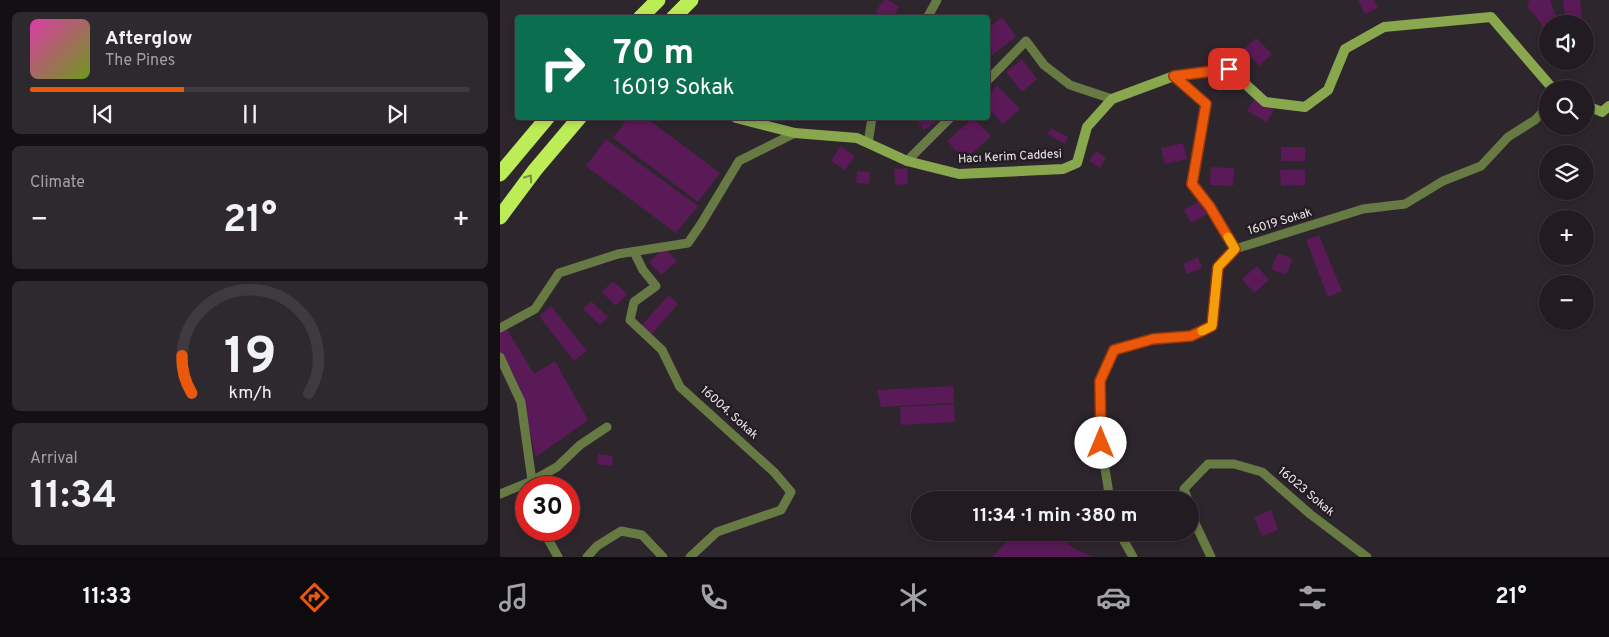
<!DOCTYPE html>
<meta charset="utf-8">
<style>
:root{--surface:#221c22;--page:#2e292f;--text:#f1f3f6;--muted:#a2a1a5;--line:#3f3a40;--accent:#ea580c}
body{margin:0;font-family:Overpass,sans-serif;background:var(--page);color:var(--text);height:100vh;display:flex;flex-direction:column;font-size:19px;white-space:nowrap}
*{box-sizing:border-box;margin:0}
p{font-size:16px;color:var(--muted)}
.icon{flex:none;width:28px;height:28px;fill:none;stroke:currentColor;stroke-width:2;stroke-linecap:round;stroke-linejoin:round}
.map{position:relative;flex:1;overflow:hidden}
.drawer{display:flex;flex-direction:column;gap:12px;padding:12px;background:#130f13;width:500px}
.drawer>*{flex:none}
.hud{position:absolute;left:15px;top:15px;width:475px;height:105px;border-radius:5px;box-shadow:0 2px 8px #0003,0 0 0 1px var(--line);background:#0b6e4f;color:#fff;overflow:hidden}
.controls{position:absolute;left:1039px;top:15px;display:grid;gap:10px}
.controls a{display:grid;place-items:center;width:55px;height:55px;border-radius:50%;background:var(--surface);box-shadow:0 2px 8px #0003,0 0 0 1px var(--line);font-size:25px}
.speed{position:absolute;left:15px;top:476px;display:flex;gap:10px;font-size:25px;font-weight:700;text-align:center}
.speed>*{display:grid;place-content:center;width:65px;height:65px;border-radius:50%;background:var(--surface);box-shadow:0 2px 8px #0003,0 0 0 1px var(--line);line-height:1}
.speed .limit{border:8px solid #d22;background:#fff;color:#111}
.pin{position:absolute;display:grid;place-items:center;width:42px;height:42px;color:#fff;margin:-21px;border-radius:10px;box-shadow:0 2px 8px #0006}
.me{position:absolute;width:55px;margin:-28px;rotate:0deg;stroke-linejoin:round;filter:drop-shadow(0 0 4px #0008)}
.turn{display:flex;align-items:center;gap:18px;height:105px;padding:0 15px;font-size:22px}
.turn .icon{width:65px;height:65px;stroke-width:2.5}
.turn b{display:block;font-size:35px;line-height:42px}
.big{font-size:38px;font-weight:700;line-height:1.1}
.drawer .tile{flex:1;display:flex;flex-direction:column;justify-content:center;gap:8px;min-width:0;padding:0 18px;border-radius:8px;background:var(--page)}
.drawer .dial{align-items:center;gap:0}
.dial svg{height:130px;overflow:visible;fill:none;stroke:var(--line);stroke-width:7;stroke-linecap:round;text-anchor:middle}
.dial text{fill:var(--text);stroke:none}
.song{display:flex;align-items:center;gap:15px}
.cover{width:60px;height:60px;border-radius:8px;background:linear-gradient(135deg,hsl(320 70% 55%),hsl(80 70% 35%))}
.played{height:5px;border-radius:2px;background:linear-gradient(90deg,var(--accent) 35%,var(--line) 35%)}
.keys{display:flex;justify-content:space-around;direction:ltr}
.heat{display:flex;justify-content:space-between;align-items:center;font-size:28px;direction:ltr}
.trip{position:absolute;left:411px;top:491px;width:288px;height:50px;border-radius:25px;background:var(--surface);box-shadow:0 2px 8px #0003,0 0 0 1px var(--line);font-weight:700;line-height:50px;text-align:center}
.dock{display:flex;height:80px;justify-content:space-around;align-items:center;background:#0e0b0e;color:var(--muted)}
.dock .icon{width:35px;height:35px}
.dock .selected{color:var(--accent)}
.dock b{font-size:22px;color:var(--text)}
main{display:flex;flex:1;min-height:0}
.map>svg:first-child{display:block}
</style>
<main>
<section class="drawer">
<div class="tile">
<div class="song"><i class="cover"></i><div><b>Afterglow</b><p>The Pines</p></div></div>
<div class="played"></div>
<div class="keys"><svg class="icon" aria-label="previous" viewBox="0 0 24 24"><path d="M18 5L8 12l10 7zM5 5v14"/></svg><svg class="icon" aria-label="pause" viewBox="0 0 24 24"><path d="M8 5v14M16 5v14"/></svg><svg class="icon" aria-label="next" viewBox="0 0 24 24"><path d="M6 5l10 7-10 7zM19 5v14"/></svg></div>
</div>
<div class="tile"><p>Climate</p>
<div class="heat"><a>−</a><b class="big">21°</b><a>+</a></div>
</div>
<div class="tile dial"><svg viewBox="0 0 100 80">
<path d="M14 69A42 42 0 1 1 86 69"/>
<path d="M14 69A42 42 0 0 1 8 46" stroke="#ea580c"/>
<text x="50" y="56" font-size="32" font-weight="700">19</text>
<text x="50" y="72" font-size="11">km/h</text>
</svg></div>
<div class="tile"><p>Arrival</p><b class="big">11:34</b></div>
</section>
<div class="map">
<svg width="1109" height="557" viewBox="0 0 1109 557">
<rect width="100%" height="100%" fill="#2e262d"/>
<g fill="#5a1957">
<path d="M384 0H388L399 7 392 18H383L375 12Z"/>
<path d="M858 0H874L878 8 865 14Z"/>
<path d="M1029 0H1050L1059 24H1048V42L1039 20 1027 7Z"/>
<path d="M1063 0H1080L1083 24H1066Z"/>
<path d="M502 17 516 37 492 55 488 48V28Z"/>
<path d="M756 38 772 54 759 66 744 49Z"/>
<path d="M522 59 537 79 522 92 506 72Z"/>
<path d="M1054 61H1072L1073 64 1057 70Z"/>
<path d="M497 85 520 109 503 124 488 108V95Z"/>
<path d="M755 98 774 110 767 122 747 111Z"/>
<path d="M128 118H146L220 173 198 202 113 138Z"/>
<path d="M416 118H442L424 130Z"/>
<path d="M473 118 491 136 465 160 447 141Z"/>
<path d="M551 128 568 137 565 144 547 134Z"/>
<path d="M106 139 198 206 176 233 86 166Z"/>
<path d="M683 143 687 159 665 164 661 148Z"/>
<path d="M340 146 355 156 345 170 331 161Z"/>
<rect x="781" y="147" width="24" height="14"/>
<path d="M596 151 606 158 600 168 589 161Z"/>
<path d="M711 167 734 168 733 186 710 185Z"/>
<path d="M407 168 408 184 395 185 394 169Z"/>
<path d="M780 170H805V185L781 186Z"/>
<path d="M357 171 370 172 369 184 356 183Z"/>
<path d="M700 201 707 214 691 223 684 210Z"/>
<path d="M819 235 842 291 828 297 806 240Z"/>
<path d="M164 248 177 261 161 275 149 262Z"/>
<path d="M778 253 793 259 786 275 771 269Z"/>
<path d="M698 257 702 268 687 274 683 264Z"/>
<path d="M757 266 769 280 754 293 742 279Z"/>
<path d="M113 281 127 294 116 306 102 292Z"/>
<path d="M169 295 178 304 150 336 140 327Z"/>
<path d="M91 301 108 317 100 325 83 309Z"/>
<path d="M51 306 87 351 74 361 39 316Z"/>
<path d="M7 329 34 374 55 361 88 420 36 457 19 385 0 353V333Z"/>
<path d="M453 386 454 403 381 407 377 390Z"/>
<path d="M454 404 455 422 401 425 400 407Z"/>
<path d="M98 454 113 456 112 466 97 464Z"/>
<path d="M771 510 778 530 762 536 754 517Z"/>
<path d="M517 532H552L575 549 593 557H492Z"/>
</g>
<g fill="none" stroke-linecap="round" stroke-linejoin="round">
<g stroke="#677a43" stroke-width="9">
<path d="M427 18 437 0"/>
<path d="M674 76 706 104 692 184 710 207 735 249"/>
<path d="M488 80 526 41 544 65 570 85 612 99"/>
<path d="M368 143 372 118"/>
<path d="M407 161 450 118"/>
<path d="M134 252 143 270 156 286 134 302 130 320 162 350 180 387 274 472 291 492 281 510 217 532 190 557"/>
<path d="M0 328 35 309 59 273 118 254 188 243 201 224 239 161 295 133"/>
<path d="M0 357 21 402 33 488"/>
<path d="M0 494 32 481 57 467 80 445 107 427"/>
<path d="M610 500 601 443 600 381 614 350 653 339 691 337 712 326 718 267 735 249 863 209 905 204 943 181 981 166 1008 137 1035 120 1048 106"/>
<path d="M688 500 684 489 708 464H734L762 472 810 514 867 557"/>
<path d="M690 506 693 519 711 557"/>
<path d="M43 530 58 557"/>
<path d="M619 532 633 557"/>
<path d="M87 557 97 546 121 531 142 535 163 557"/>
</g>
<g stroke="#89a84d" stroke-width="10">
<path d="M1085 105 1102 112 1109 106"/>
<path d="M236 118 295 133 357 138 407 161 459 174 563 169 577 163 587 127 612 99 674 76 729 69 765 102 805 107 828 90 845 49 884 27 991 17 1053 89"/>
</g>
<g stroke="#bcec56" stroke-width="15">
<path d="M140 18 158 0"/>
<path d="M173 18 191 0"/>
<path d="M0 174 47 118"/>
<path d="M0 217 35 170 79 118"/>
</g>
</g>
<defs><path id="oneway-chevron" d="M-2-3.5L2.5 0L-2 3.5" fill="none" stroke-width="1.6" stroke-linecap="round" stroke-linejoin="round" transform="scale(1.25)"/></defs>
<use stroke="#788f3f" href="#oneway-chevron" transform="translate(29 178) rotate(-54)"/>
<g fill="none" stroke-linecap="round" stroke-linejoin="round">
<g stroke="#983908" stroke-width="12">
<path id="route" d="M601 443 600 381 614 350 653 339 691 336 712 326 718 267 735 249 710 207 692 184 706 104 674 76 729 69"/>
</g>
<use href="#route" stroke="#ea580c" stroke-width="9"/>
<path stroke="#f59e0b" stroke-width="9" d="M702 331 712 326 718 267 735 249 728 237"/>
</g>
<g text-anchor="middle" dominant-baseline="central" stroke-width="5" stroke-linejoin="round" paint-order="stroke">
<g font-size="12" fill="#eee9ed" stroke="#241d23">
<text transform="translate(510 157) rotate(-3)">Hacı Kerim Caddesi</text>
<text transform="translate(780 222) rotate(-17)">16019 Sokak</text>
<text transform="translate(229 413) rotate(42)">16004. Sokak</text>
<text transform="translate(806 492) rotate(40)">16023 Sokak</text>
</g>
</g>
</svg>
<div class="controls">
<a><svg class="icon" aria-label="sound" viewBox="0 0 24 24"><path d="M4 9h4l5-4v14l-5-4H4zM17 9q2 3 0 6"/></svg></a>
<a><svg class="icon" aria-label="search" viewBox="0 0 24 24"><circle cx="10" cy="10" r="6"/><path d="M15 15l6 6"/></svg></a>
<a><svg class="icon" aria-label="layers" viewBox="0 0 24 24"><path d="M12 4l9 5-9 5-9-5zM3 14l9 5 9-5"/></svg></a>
<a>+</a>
<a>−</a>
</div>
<div class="speed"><div class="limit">30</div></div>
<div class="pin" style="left:729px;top:69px;background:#d93025"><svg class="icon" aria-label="arrive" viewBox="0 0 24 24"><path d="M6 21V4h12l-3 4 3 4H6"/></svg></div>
<svg class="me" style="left:601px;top:443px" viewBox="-20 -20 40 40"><circle r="19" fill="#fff"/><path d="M0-13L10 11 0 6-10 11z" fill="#ea580c"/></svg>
<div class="trip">11:34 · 1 min · 380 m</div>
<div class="hud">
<div class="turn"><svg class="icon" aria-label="right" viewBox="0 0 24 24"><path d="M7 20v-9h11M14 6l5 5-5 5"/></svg><div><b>70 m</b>16019 Sokak</div></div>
</div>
</div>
</main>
<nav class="dock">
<b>11:33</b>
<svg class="icon selected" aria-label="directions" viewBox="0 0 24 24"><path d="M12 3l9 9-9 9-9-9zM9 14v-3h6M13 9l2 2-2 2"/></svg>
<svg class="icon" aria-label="music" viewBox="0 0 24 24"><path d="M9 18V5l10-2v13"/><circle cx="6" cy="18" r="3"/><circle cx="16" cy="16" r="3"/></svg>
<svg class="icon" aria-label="phone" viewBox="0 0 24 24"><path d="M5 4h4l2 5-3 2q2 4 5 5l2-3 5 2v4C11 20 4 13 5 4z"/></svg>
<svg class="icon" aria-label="climate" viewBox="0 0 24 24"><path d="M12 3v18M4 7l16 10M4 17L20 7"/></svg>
<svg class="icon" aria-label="car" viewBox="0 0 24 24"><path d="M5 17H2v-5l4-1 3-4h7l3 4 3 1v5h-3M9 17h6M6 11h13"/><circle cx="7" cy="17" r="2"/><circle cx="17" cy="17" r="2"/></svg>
<svg class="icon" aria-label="filters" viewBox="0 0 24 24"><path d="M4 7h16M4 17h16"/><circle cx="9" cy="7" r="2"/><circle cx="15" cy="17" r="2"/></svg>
<b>21°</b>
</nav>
